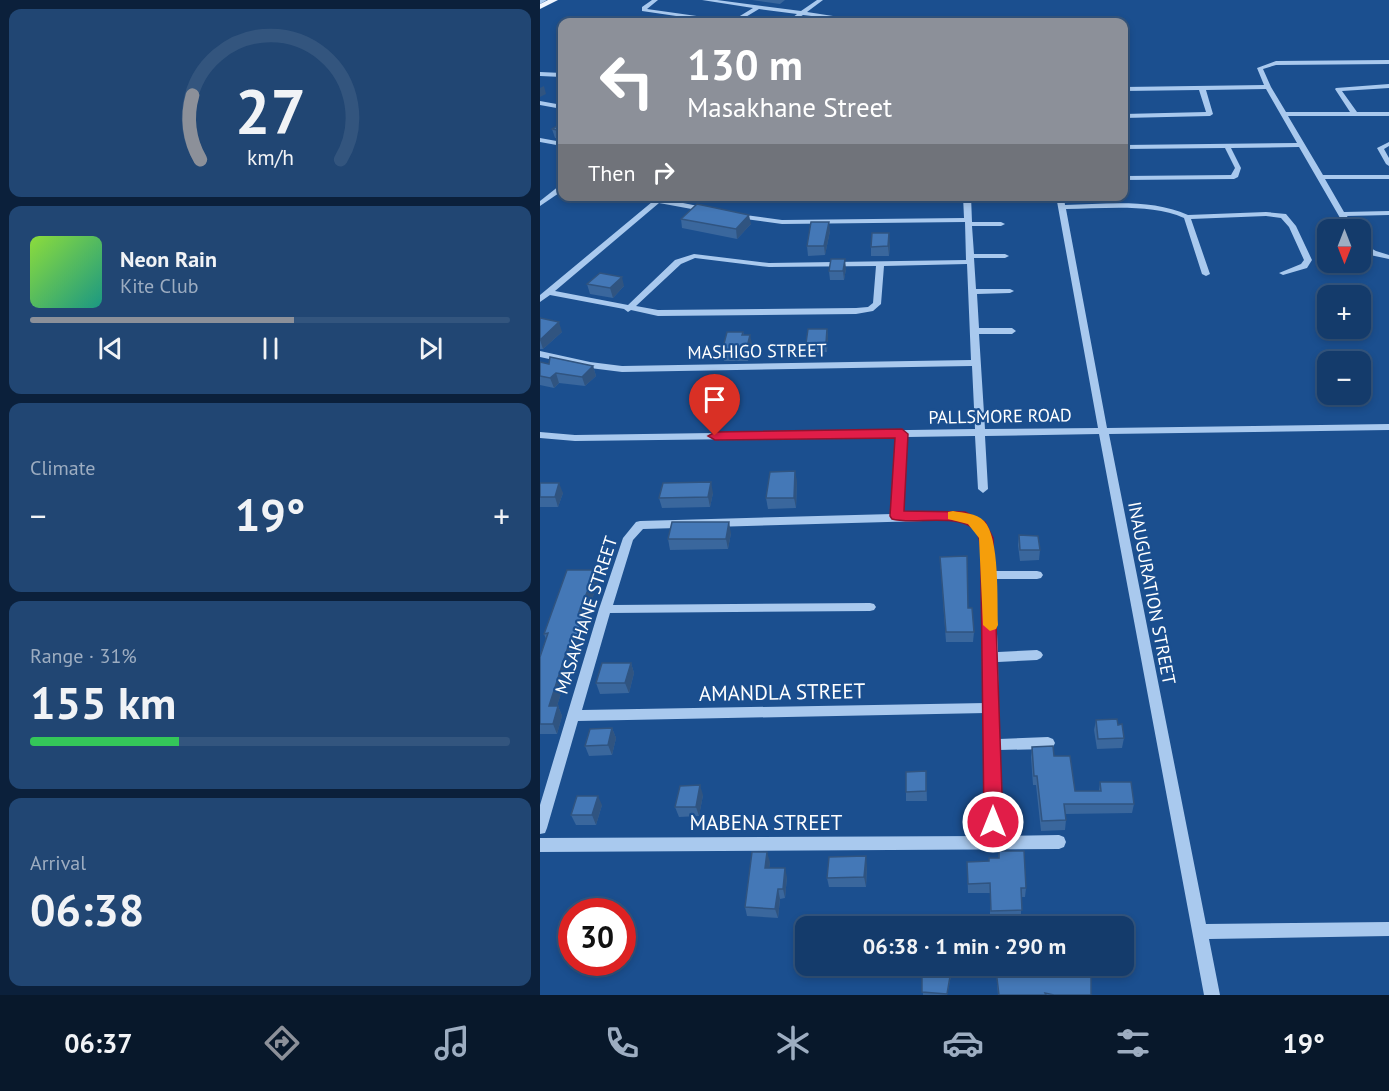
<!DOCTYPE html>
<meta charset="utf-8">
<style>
:root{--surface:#143b6b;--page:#214673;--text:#f1f3f6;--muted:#9dadc1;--line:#33557e;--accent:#8c9099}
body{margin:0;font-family:"PT Sans",sans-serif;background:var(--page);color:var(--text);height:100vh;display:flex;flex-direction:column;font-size:22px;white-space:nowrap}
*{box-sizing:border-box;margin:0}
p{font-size:20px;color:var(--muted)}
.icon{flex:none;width:33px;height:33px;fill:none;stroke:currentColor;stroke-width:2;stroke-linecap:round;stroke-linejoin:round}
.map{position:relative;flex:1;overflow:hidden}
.side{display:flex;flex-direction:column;gap:9px;padding:9px;background:#0b203b;width:540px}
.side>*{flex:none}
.top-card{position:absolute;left:18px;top:18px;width:570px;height:183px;border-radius:12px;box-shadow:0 3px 9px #0003,0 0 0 2px var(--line);background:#8c9099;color:#fff;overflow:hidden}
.needle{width:39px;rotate:180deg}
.tools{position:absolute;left:777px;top:219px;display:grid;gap:12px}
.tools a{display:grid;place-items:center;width:54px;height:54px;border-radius:12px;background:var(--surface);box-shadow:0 3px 9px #0003,0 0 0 2px var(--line);font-size:30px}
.speed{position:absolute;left:18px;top:898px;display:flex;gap:12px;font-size:30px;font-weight:700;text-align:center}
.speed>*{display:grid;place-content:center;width:78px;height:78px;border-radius:50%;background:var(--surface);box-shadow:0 3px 9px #0003,0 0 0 2px var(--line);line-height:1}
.speed .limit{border:9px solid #d22;background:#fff;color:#111}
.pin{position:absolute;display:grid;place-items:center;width:51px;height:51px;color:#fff;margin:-62px -26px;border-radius:50% 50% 50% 0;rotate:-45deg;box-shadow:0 0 6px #0007}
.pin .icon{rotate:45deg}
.me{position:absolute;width:66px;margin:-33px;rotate:0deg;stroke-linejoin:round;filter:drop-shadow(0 0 4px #0008)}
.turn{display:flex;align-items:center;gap:21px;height:126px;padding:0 30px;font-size:27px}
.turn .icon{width:78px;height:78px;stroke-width:2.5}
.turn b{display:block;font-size:42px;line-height:51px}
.then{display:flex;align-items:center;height:57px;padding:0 30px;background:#0003;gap:12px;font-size:22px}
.big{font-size:45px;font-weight:600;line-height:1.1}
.side .tile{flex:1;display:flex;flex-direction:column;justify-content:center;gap:9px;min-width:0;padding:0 21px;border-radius:12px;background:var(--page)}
.side .dial{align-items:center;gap:0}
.dial svg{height:156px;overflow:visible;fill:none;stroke:var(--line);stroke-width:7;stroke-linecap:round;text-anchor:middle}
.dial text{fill:var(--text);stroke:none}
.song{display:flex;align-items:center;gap:18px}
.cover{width:72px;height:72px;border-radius:9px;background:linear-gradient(135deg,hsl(90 70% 55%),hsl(170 70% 35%))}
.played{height:6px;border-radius:3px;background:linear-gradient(90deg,var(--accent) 55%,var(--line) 55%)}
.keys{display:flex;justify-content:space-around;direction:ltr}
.heat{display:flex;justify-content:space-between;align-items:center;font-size:33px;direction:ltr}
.charge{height:9px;border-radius:4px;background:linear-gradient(90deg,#34c759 31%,var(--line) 0)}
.trip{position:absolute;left:255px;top:916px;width:339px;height:60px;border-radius:12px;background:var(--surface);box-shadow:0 3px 9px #0003,0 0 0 2px var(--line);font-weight:600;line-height:60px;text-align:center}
.tabs{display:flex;height:96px;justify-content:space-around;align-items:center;background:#08182b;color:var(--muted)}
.tabs .icon{width:42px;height:42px}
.tabs .active{color:var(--accent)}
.tabs b{font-size:27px;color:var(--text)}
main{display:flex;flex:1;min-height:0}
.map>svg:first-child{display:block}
</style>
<main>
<section class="side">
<div class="tile dial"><svg viewBox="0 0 100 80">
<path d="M14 69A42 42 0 1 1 86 69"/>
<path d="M14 69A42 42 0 0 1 10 36" stroke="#8c9099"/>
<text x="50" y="56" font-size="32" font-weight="700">27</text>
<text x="50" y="72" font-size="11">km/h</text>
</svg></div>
<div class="tile">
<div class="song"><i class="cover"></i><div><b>Neon Rain</b><p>Kite Club</p></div></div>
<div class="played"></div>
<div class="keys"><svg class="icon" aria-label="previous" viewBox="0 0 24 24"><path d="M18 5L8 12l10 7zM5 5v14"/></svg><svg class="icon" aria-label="pause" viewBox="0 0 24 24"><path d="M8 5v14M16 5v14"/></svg><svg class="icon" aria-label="next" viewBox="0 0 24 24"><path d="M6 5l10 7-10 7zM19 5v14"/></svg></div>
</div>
<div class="tile"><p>Climate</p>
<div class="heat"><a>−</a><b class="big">19°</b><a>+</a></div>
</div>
<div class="tile"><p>Range · 31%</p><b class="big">155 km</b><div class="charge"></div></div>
<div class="tile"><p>Arrival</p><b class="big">06:38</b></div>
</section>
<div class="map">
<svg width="849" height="995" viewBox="0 0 849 995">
<rect width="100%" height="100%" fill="#1b4f8f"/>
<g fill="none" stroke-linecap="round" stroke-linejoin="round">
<g fill="#a9c9ee" fill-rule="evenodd">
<path d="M0 0H7L0 4Z"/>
<path d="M112 0H118L107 9 185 20 195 19 213 8 162 0H177L261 11 277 0H283L267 12 332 22H321L263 15 252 22H247L257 14 219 9 199 21 177 22 102 11V7Z"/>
<path d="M849 60V64L736 65 723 69 731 87 746 112H810L795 89 796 88 849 84V88L802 91 817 112H849V116H748L783 175H849V179H785L804 212 849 211V215L807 216 815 230H807L759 147 691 148 701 168 698 177 694 179 584 180V176L691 175 695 168 685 148 584 149V145L757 143 726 89 666 90 673 114 670 116 584 118V114L666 112 659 90 584 91V87L724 85 717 68 736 61Z"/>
<path d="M0 72 22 73V77L0 76Z"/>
<path d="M0 101 22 105V109L0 105Z"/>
<path d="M0 138 22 142V146L0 142Z"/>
<path d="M849 142V146L844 149 849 158V166L846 164 837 148Z"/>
<path d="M19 186H22V191L0 206V201Z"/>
<path d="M91 196H108L168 208 172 210 168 212 119 203 15 291 88 305 135 260 154 254 229 263 426 260 425 222 242 224 198 218 194 216 198 214 242 220 424 218 423 196H431L432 222H461L465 224 461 226H432L434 254H465L469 256 465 258H434L436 289H470L474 291 470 293 437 294 439 328H472L476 331 472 334H439L445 429 558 428 516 196H524L525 205C565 204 611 198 648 215L726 212 746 214 756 226 772 260 767 268 743 275 739 273 761 264 764 260 749 227 741 218 726 216 651 219 670 274 666 276 662 274 644 218C610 203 562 209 526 209L567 428 849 424V430L569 434 666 924 849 922V936L669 939 680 995H664L559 434 445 436 448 489 443 493 438 489 435 436 367 437 362 514 420 512 444 522C452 538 452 553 453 571H497L501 572 503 575 501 578 497 579H454L458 652 497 650 501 652 503 655 501 658 497 660 458 662 459 739 508 737 513 739 515 743 513 747 508 749 459 750 460 836 519 835 524 837 526 842 524 847 519 849 0 852V838L446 836V713L38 721 7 828 5 833 0 834V805L59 609 83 538 96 522 100 521 352 514 357 437 35 441 0 438V432L35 435 435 429 432 366 82 372 50 368 0 357V351L50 362 82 366 431 360 427 264 344 266 341 304 333 311 316 314 118 316 91 310 88 312 84 309 10 295 0 302V295L112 202ZM155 258 229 267 336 266 333 303 328 307 316 308 118 310 96 306 141 264ZM419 520 436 527 441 538 446 657V703L42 710 70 613 330 611 334 610 336 607 334 604 330 603 73 605 93 540 103 529Z"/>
<path d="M820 242 836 251 849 255V259L830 255 820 248Z"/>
</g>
<path fill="#f0f6ff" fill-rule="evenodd" d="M8 0H18L0 9V4Z"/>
</g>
<g fill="#3a679d">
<path d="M212 0H245L240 4Z"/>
<path d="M22 123V139L15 138 12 129Z"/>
<path d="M141 219 211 224 197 239 142 228Z"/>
<path d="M290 231 285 255 268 256 267 246Z"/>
<path d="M350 243 349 256H331V247Z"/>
<path d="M306 269 304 280H290L289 271Z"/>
<path d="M47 284 84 286 73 298 50 294Z"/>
<path d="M0 318 22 332 3 349H0Z"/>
<path d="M287 329 288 338 287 352 267 353 266 343Z"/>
<path d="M203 332 204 335 212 344 208 361H184L182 351Z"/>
<path d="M0 362 9 364 53 366 56 376 45 386 19 383 14 388 0 385Z"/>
<path d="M257 481 256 508 228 509 226 498Z"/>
<path d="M0 483 23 493 18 507H0Z"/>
<path d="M173 493 170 507 122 508 119 498Z"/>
<path d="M191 533 188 549 130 550 128 539Z"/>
<path d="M479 535 500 550 499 560 480 561 478 545Z"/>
<path d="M400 557 434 632 433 642H406Z"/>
<path d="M56 570 59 580 46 615 48 622 38 657H32L17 706H18L22 716 17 734H0V657L6 639 4 634Z"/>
<path d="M91 663 94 673 89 693 60 694 56 683Z"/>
<path d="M556 720 578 725 584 738 582 748 557 749 554 730Z"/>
<path d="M72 728 76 738 72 755 49 756 45 746Z"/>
<path d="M492 747 514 756 535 791H559L560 782 594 804 592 813 525 814 526 820 525 830 501 831 496 785H493L491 757Z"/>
<path d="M386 771 387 801H366V792Z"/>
<path d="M163 795 159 816 139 817 135 807Z"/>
<path d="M62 805 56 825H36L31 815Z"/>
<path d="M459 851 486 888 485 897H481V919L450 920V893H428L427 862 449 861 458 858Z"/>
<path d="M230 862 229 868 247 877 245 898 240 899 238 918 207 916 205 907Z"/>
<path d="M327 866 326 887H289L287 878Z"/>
<path d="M382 967 411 976 407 995H383Z"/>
<path d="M456 970 504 972 551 995H458Z"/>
</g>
<g fill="#305480">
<path d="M4 86 6 94 0 97V88Z"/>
<path d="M209 215 211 224 197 239 196 229Z"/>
<path d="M289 222 290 231 285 255 284 246Z"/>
<path d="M349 233 350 243 349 256 348 246Z"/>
<path d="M305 259 306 269 304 280 303 271Z"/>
<path d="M82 277 84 286 73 298 70 288Z"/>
<path d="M19 322 22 332 3 349 0 340Z"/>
<path d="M287 329 288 338 287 352 286 343Z"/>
<path d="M210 335 212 344 208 361 206 351Z"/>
<path d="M53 366 56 376 45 386 42 377Z"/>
<path d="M16 373 19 383 14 388 10 378Z"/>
<path d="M255 471 257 481 256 508 254 498Z"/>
<path d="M171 482 173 493 170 507 168 497Z"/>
<path d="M19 483 23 493 18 507 15 497Z"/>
<path d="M189 522 191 533 188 549 186 539Z"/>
<path d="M56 570 59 580 46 615 48 622 38 657 34 647 39 612Z"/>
<path d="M28 647 32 657 14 716 9 706Z"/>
<path d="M91 663 94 673 89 693 85 683Z"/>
<path d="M18 706 22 716 17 734 13 724Z"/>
<path d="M72 728 76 738 72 755 68 745Z"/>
<path d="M160 785 163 795 159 816 156 807Z"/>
<path d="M58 796 62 805 56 825 52 815Z"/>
<path d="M227 852 230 862 228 878 225 868Z"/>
<path d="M326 856 327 866 326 887 324 877Z"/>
<path d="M245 868 247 877 245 898 243 889Z"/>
<path d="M238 889 240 899 238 918 235 909Z"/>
</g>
<g fill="#4478b7" stroke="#305480" stroke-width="1.5">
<path d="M22 123V131L12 129Z"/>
<path d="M157 204 209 215 196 229 141 219Z"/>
<path d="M271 222H289L284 246H267Z"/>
<path d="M332 233H349L348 246 331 247Z"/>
<path d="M291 259H305L303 271H289Z"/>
<path d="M60 273 82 277 70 288 47 284Z"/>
<path d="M0 318 19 322 0 340Z"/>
<path d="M268 329H287L286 343H266Z"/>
<path d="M187 332H203L202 335H210L206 351H182Z"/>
<path d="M10 357 53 366 42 377 16 373 10 378 0 376V362L9 364Z"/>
<path d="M255 471 254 498H226L230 472Z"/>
<path d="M171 482 168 497 119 498 123 483Z"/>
<path d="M0 483H19L15 497H0Z"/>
<path d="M132 522H189L186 539H128Z"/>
<path d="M479 535 498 536 500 550H480Z"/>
<path d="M427 556 428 608H432L434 632H406L400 557Z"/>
<path d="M27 570H56L39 612H45L34 647H28L9 706H18L13 724H0V657L8 633 4 634Z"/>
<path d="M62 663H91L85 683H56Z"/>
<path d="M577 719 578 725 582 724 584 738 558 739 556 720Z"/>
<path d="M72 728 68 745 45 746 50 729Z"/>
<path d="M513 746 514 756H530L535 791H561L560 782H591L594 804H524L526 820 502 821 497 776H494L492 747Z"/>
<path d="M386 771V791L366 792V772Z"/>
<path d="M160 785 156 807H135L140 786Z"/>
<path d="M37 796H58L52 815H31Z"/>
<path d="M459 851H484L486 888H481L482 910 451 911 450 883 428 884 427 862 449 861V858H459Z"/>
<path d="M212 852H227L225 868H245L243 889H238L235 909 205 907Z"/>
<path d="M326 856 324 877 287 878 289 857Z"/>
<path d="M382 967 411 971 407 994 382 992Z"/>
<path d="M504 967V972L551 977V995H514L505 993 506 995H459L456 970Z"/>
</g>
<path fill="#e11d48" stroke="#92132f" stroke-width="1.5" d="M362 429 368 434 364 511 425 512 445 522 453 538 463 822 460 828 453 830 447 828 444 822 441 575C441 564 442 549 439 538 431 509 374 526 352 519L350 516 355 438 175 440 168 436 175 432Z"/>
<path fill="#f59e0b" d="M413 511C423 513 436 513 444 521 460 537 457 601 458 625L456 629 450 631 443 625 439 538 428 524 408 519V512Z"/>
<g text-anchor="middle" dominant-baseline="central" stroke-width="4.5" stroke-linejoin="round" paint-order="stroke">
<g font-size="18" fill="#fff" stroke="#1b4f8f">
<text transform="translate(217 351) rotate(-1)">MASHIGO STREET</text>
<text transform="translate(460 416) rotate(-1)">PALLSMORE ROAD</text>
<text transform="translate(612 593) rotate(79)">INAUGURATION STREET</text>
<text transform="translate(46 615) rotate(-72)">MASAKHANE STREET</text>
</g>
<g font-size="21" fill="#fff" stroke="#1b4f8f">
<text transform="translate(242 692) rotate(-1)">AMANDLA STREET</text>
<text x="226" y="822">MABENA STREET</text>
</g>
</g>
</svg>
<div class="tools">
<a><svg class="needle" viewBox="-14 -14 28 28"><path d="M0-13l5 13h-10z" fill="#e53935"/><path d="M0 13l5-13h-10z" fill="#9dadc1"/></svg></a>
<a>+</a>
<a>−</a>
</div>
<div class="speed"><div class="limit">30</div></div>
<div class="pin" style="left:175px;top:436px;background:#d93025"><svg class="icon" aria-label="arrive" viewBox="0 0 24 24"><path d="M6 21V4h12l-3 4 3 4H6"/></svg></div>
<svg class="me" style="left:453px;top:822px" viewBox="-20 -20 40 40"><circle r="17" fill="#e11d48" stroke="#fff" stroke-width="3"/><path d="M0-11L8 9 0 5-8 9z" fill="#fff"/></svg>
<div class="trip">06:38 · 1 min · 290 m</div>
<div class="top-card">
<div class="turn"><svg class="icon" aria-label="left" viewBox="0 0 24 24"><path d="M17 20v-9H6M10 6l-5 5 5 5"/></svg><div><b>130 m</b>Masakhane Street</div></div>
<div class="then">Then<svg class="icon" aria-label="right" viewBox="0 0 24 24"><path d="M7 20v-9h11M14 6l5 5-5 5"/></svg></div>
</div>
</div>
</main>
<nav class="tabs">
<b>06:37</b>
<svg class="icon active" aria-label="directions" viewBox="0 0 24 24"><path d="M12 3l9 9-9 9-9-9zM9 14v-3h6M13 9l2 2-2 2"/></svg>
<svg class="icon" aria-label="music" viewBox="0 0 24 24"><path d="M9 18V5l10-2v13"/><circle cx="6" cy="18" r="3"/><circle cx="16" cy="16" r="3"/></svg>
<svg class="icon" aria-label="phone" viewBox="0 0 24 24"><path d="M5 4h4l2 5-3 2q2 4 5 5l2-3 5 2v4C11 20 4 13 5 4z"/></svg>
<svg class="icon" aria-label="climate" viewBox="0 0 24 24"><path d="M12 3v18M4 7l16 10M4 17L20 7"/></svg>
<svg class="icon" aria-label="car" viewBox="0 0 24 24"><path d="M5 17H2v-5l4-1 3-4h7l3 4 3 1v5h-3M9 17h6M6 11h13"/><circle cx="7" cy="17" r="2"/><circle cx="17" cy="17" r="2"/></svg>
<svg class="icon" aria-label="filters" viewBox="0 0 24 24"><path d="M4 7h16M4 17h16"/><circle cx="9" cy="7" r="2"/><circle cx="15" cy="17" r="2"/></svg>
<b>19°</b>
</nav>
